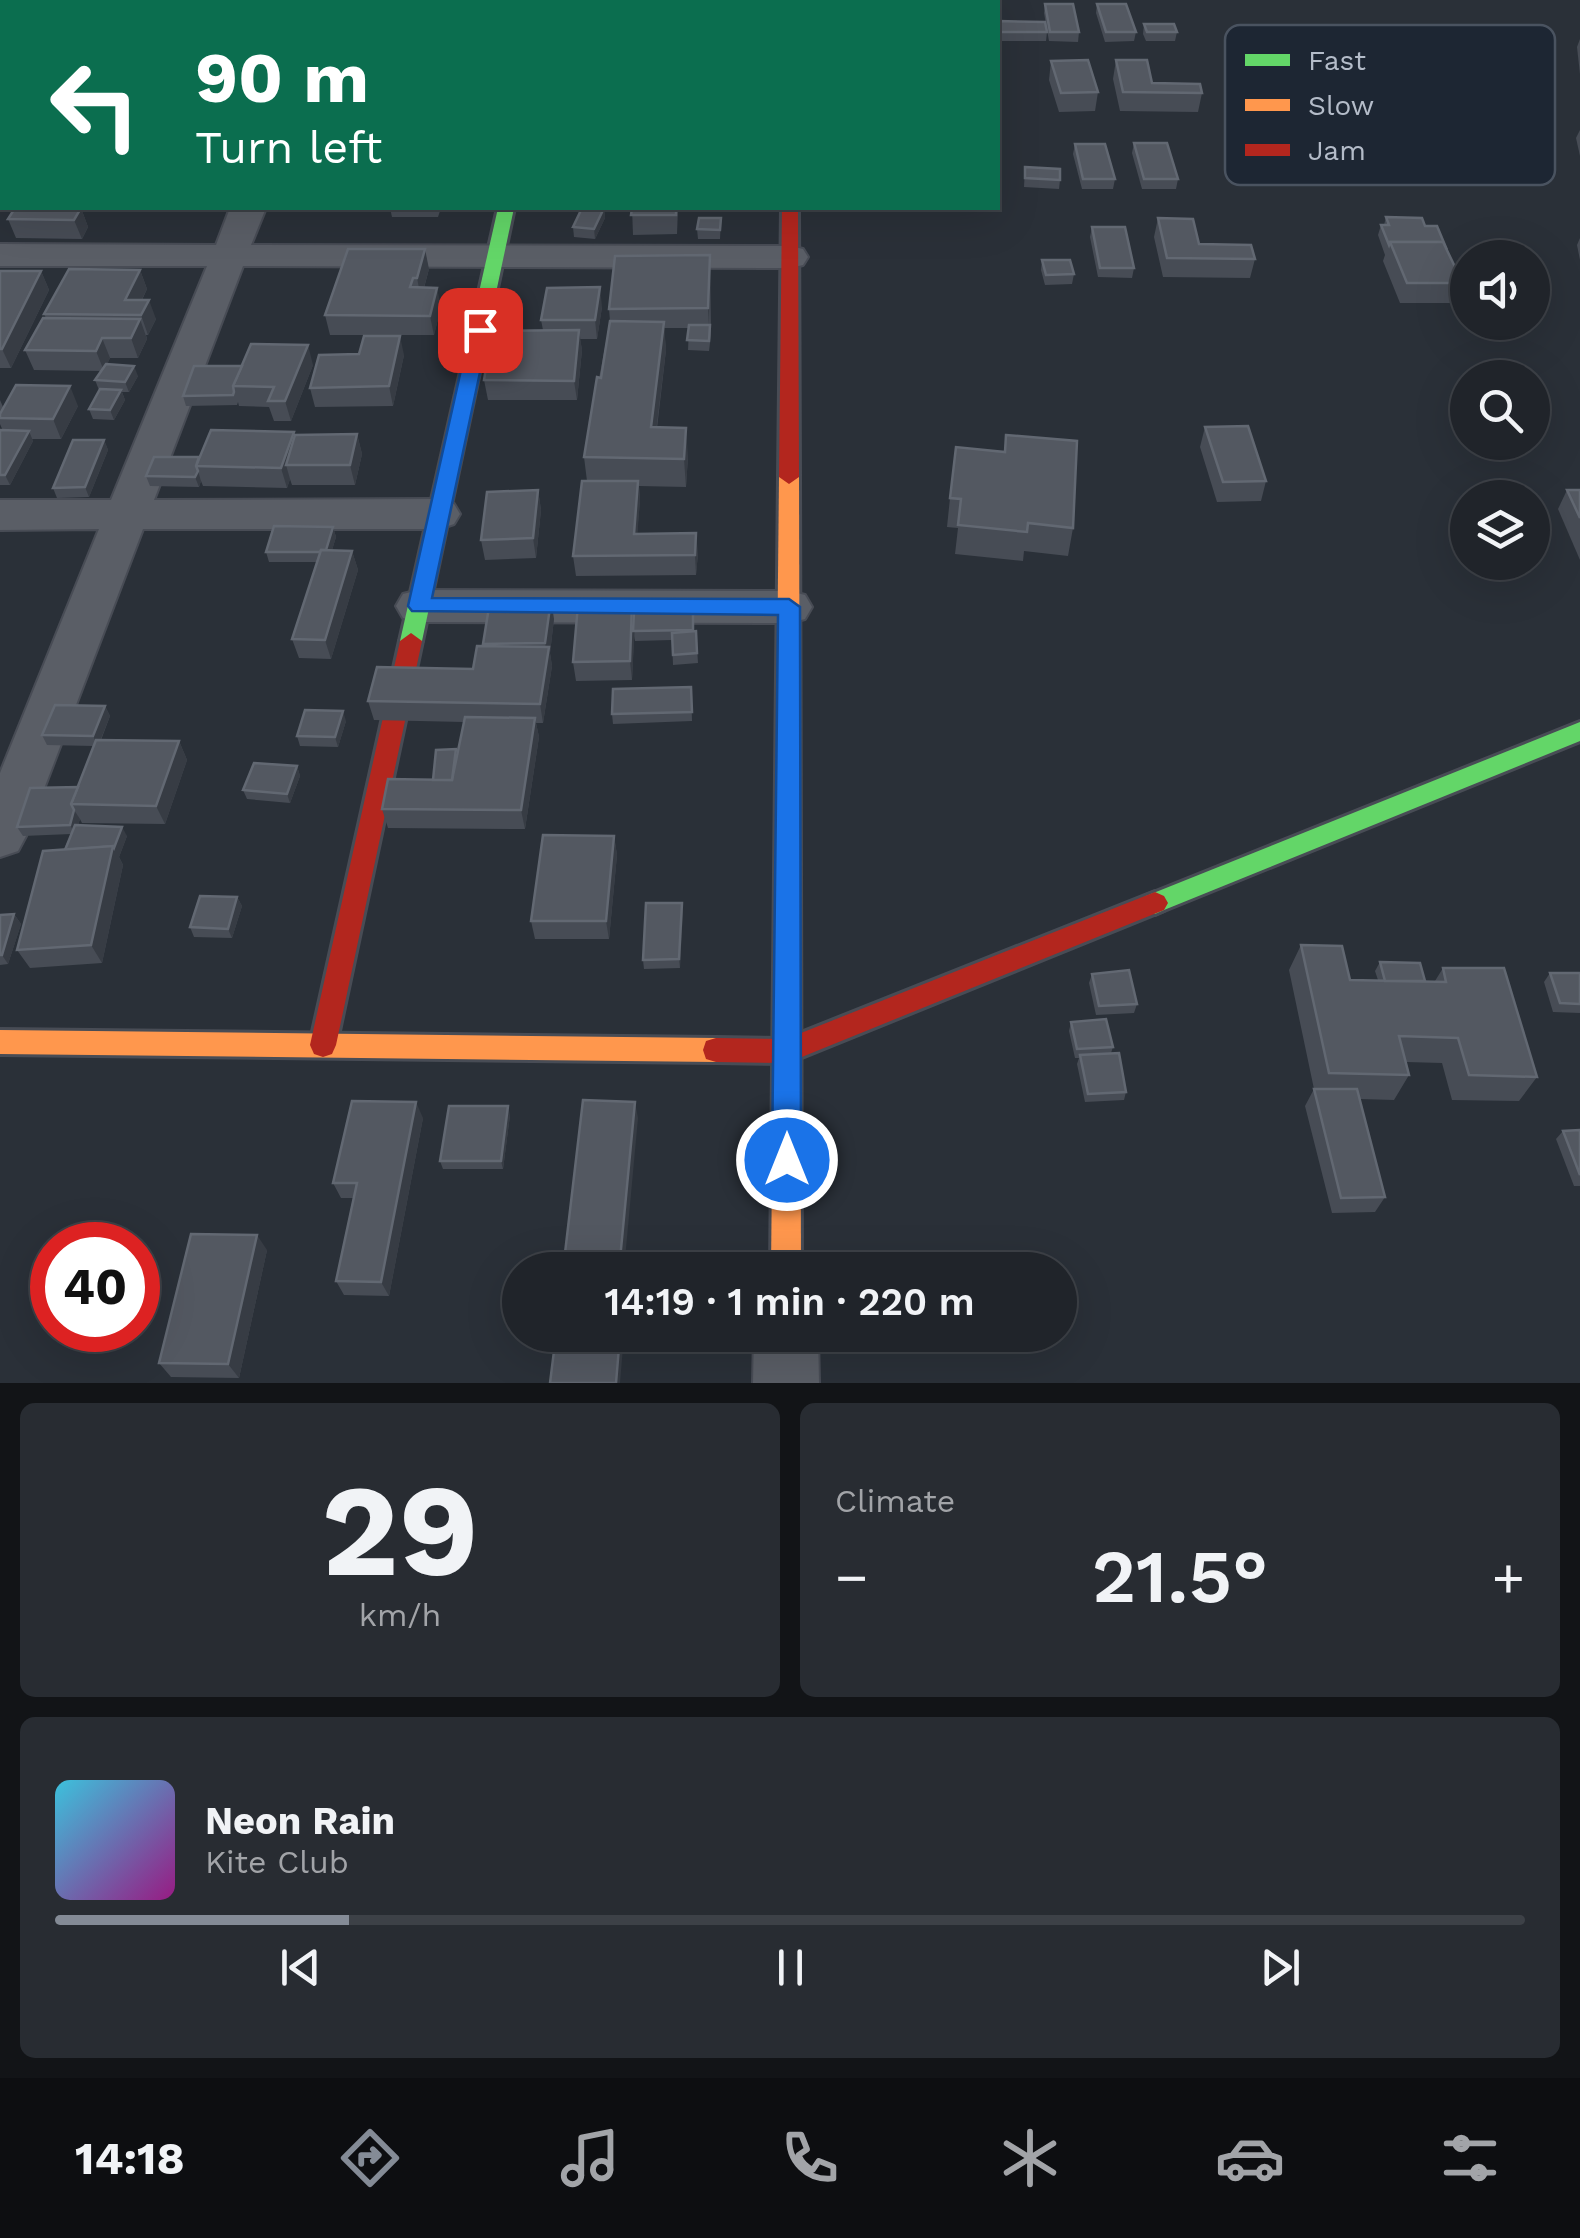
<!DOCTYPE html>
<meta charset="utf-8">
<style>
:root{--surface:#20242a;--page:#282c32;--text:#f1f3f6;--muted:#a2a4a8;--line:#3d4147;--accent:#848b96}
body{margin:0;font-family:"Work Sans",sans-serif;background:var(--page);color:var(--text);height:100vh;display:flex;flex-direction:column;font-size:38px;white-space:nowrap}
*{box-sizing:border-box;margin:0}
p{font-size:32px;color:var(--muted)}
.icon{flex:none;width:55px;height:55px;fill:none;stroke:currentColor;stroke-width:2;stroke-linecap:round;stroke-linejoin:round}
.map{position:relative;height:1383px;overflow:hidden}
.drawer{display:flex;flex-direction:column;gap:20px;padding:20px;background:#121417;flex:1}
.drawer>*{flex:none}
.banner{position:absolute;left:0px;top:0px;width:1000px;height:210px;box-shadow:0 10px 40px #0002,0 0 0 2px var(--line);background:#0b6e4f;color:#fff;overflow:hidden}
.tools{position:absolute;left:1450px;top:240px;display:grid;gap:20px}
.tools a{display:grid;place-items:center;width:100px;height:100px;border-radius:50%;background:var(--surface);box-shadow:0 10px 40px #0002,0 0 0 2px var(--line);font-size:50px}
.speed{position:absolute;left:30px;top:1222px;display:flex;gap:20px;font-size:50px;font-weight:700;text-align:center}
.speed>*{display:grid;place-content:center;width:130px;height:130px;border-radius:50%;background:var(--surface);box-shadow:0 10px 40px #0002,0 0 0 2px var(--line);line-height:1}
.speed .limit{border:15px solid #d22;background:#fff;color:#111}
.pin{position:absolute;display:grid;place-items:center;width:85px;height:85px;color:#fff;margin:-42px;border-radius:20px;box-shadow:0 5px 15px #0006}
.me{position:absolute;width:110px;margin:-55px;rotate:0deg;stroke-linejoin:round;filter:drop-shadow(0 0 8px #0008)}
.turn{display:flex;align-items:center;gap:35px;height:210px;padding:0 30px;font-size:45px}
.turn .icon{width:130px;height:130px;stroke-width:2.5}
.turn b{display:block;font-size:70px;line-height:85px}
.big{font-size:75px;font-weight:600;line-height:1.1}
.drawer .widget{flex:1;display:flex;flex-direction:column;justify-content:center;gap:15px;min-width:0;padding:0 35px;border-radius:15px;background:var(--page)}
.drawer .dial{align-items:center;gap:0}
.dial b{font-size:130px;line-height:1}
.song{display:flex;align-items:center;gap:30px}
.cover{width:120px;height:120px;border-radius:15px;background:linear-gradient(135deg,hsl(190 70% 55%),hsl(310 70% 35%))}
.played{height:10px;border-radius:5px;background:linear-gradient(90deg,var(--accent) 20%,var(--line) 20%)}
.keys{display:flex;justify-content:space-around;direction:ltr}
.heat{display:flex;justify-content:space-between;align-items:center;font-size:55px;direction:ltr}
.drawer .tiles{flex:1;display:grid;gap:20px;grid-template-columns:1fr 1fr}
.widget:last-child{grid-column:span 2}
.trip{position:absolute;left:502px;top:1252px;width:575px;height:100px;border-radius:50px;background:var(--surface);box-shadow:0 10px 40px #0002,0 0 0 2px var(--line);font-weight:600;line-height:100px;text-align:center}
.menu{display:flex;height:160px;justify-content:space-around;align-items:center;background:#0d0e11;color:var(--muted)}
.menu .icon{width:70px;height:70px}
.menu .selected{color:var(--accent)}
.menu b{font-size:45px;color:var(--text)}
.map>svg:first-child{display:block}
</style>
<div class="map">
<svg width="1580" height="1383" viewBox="0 0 1580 1383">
<rect width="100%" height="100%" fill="#2a3038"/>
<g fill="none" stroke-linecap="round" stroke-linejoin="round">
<g stroke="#484c55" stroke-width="4">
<g id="street">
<path d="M537 0H567V2H538Z"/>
<path d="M775 0H805V2H776Z"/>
<rect x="0" y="19" width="2" height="18"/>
<path d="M230 208H266L251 245 790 246 803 249 808 257 803 265 790 268 243 266 154 500 439 499 454 504 460 514 454 524 439 529H143L26 836 18 851 0 857V773L99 529 0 530V500H111L207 266H0V244L216 245Z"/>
<path d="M419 590 789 591 805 595 812 607 805 619 789 623 419 622 403 618 396 606 403 594Z"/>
<path d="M754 1335H818L819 1383H753Z"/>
</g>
</g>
<g stroke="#484c55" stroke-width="6">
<g id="fast">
<path d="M498 208H514L422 641 411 649 400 641Z"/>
<path d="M1580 722V741L1164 910 1155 914 1146 910 1142 903 1146 896Z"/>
</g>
</g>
<g stroke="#484c55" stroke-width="6">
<g id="slow">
<path d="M789 470 799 477 801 1270H771L779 477Z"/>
<path d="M0 1030 716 1038 726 1041 729 1050 726 1059 716 1062 0 1054Z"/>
</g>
</g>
<g stroke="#484c55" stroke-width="6">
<g id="jam">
<path d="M782 208H798L799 477 789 484 779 477Z"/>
<path d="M411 633 422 641 336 1045 332 1054 323 1057 314 1054 310 1045 400 641Z"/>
<path d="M1155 892 1164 896 1168 903 1164 910 787 1063 716 1062 706 1059 703 1050 706 1041 716 1038 786 1039Z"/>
</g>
</g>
<use href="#street" fill="#5a5e66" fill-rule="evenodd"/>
<use href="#fast" fill="#63d668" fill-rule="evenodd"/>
<use href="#slow" fill="#ff974d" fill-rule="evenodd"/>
<use href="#jam" fill="#b3261e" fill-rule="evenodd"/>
</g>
<g fill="#474c55">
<rect x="585" y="0" width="36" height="2"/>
<path d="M1045 4 1079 32 1078 42 1049 41 1044 13Z"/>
<path d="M1097 4 1136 32 1134 41 1105 42 1096 13Z"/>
<path d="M998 21 1047 32 1046 41H998Z"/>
<path d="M1144 24 1177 32 1175 41H1146L1143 34Z"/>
<path d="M1286 39 1340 41 1338 51 1311 62 1284 49Z"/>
<path d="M1580 39V74L1577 47Z"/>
<path d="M1116 60 1152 83 1202 93 1198 112 1120 111 1113 79Z"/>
<path d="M1051 61 1098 92 1095 111 1059 112 1049 80Z"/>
<path d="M1580 130V156L1576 138Z"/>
<path d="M1134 143 1178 179 1176 189H1142L1132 153Z"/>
<path d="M1075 144 1115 179 1113 189H1082L1073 154Z"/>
<path d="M1025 167 1060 180 1059 189 1024 187Z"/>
<path d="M13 208H108H73H81L88 227 82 239 16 238 8 219Z"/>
<path d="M112 208H180L179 211 113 212Z"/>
<path d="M390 208H441L438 217H392Z"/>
<path d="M604 208 605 218 595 239 574 237 573 227Z"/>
<path d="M632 208H678L677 234 633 235Z"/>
<path d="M1386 217 1425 226 1456 269H1468V303H1400L1383 261 1385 255 1378 235 1381 225H1384Z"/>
<path d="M721 218 720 239H698L697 229Z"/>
<path d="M1158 218 1199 244 1255 259 1250 278 1163 277 1154 237Z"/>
<path d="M1092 227 1134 268 1132 278 1098 277 1090 237Z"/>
<path d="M1580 238V260L1577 245Z"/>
<path d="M710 255 711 335 709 351 688 350 689 328H664L666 350 657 428 688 456 686 487 639 486 640 500 637 534 698 553 696 575 576 576 573 556 587 481 584 457 610 321 609 309Z"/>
<path d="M1042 260 1074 274 1072 284 1045 285 1041 270Z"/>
<path d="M429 269 424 288 441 307 434 335H330L325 315Z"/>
<path d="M140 270 147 289 142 300 156 319 148 335H146L147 339 138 358H110L107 364 138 376 129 392H122L125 400 114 420 93 419 89 409 99 390 95 380 101 371 34 370 25 350 46 318 44 314Z"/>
<path d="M0 271H41L49 290 11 368H0Z"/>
<path d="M602 307 597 339H580L582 350 577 400H488L484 380 543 330 541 320Z"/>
<path d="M404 355 393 406 315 407 310 388Z"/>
<path d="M313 365 291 421H274L269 407 239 406 238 402 237 405 186 406 183 396Z"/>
<path d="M0 400 3 407 78 406 61 439H32L33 441 10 485H0V430L3 431 0 424Z"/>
<path d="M1205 427 1266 481 1261 501 1217 502 1200 447Z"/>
<path d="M294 432 295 435 357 434 362 454 355 485H292L290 479 287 488 203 486 201 481 199 487 150 486 146 476 199 457Z"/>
<path d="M1006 435 1073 528 1068 556 1024 551 1023 561 955 554 958 528 947 527 950 498 1004 452Z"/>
<path d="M104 440 108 450 89 497 57 498 53 488Z"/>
<path d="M538 490 541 510 536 558 485 560 481 540Z"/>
<path d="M1567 490H1580V560L1558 509Z"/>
<path d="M333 527 336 537 332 550 352 551 358 570 331 659 299 658 292 639 317 562H269L266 552Z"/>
<path d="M693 610 694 632 696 631 698 663 673 665 672 640 635 641 634 636 632 680 576 681 573 662 634 619Z"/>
<path d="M554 619 550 653 552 666 543 723H536L539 737 525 829 388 828 382 809 433 780 458 755 464 722 374 720 368 701 473 669 484 646 483 644Z"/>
<path d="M691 687 692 721 613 724 612 714Z"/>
<path d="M105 706 110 716 101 740 179 741 187 760 165 824 82 823 80 819 78 825 127 836 119 857 123 865 102 963 30 968 17 950 71 834 23 836 17 827 78 787 93 746 47 745 42 735Z"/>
<path d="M346 721 338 747 300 746 297 736Z"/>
<path d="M297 766 300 776 290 803 247 799 243 790Z"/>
<path d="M614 836 617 855 609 939H535L531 921Z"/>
<path d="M237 897 242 906 232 938 194 937 190 927Z"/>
<path d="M682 903 680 968 644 969 643 960Z"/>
<path d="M14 914 21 924 8 964 0 965V915Z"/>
<path d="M1301 945 1350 980H1378L1375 971 1380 962 1425 981H1435L1443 968 1537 1077 1519 1101 1452 1100 1442 1063 1406 1062 1409 1075 1394 1100 1360 1099 1385 1197 1375 1212 1332 1213 1305 1106 1314 1089 1289 970Z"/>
<path d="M1550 973H1580V1013L1553 1012 1544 982Z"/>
<path d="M1092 974 1137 1004 1134 1013 1096 1015 1089 983Z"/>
<path d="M1071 1022 1113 1047 1111 1053 1126 1092 1124 1100 1085 1102 1077 1064 1079 1058H1075L1069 1031Z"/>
<path d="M510 1115 503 1169H443L440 1161Z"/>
<path d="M423 1118 389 1296 344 1295 336 1281 353 1198H341L333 1183Z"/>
<path d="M1580 1130V1186H1574L1556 1139 1563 1131Z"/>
<path d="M267 1250 239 1378 171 1377 159 1363Z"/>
</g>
<g fill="#373c44">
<path d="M1340 41 1338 51 1311 62 1314 53Z"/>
<path d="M2 44V58L0 61V47Z"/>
<path d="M81 208 88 227 82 239 74 220Z"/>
<path d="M604 208 605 218 595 239 594 229Z"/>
<path d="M425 249 429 269 421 298 417 278Z"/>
<path d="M710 255V275L709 327 708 308Z"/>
<path d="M140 270 147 289 134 315 125 300Z"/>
<path d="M41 271 49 290 11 368 2 349Z"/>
<path d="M600 287 602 307 597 339 595 320Z"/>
<path d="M437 288 441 307 434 335 430 316Z"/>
<path d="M149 300 156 319 148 335 141 315Z"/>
<path d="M140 319 147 339 138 358 131 338Z"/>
<path d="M664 322 666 350 653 456 651 427Z"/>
<path d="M579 330 582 350 577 400 574 381Z"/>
<path d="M400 336 404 355 393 406 389 386Z"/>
<path d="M102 338 110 358 104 371 96 351Z"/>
<path d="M308 345 313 365 291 421 285 401Z"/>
<path d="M134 366 138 376 129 392 125 382Z"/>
<path d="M70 386 78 406 61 439 53 419Z"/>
<path d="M121 390 125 400 114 420 110 410Z"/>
<path d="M686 428 688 456 686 487 684 459Z"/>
<path d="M29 431 33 441 10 485 5 475Z"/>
<path d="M294 432 300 451 286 465 290 479 287 488 281 468Z"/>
<path d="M357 434 362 454 355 485 350 465Z"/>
<path d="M104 440 108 450 89 497 85 487Z"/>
<path d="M198 471 201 481 199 487 195 477Z"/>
<path d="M638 481 640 500 636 553 634 534Z"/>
<path d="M538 490 541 510 536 558 533 538Z"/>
<path d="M333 527 336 537 328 563 325 552Z"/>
<path d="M696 533 698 553 696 575 695 555Z"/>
<path d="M352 551 358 570 331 659 325 640Z"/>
<path d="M551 600 554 619 550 653 552 666 543 723 540 704 547 655 545 643Z"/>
<path d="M632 604 635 624 632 680 630 661Z"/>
<path d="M105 706 110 716 98 746 93 736Z"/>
<path d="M343 711 346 721 338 747 335 737Z"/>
<path d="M535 718 539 737 525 829 521 810Z"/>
<path d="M179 741 187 760 165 824 156 806Z"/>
<path d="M297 766 300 776 290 803 287 794Z"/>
<path d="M74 810 80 819 75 834 70 825Z"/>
<path d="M122 827 127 836 119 857 123 865 102 963 91 945 113 846Z"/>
<path d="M614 836 617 855 609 939 606 921Z"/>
<path d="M237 897 242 906 232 938 228 929Z"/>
<path d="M682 903 683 912 680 968 679 959Z"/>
<path d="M14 914 21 924 8 964 2 955Z"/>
<path d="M416 1102 423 1118 389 1296 381 1282Z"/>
<path d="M635 1102 638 1118 624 1270H619Z"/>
<path d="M508 1106 510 1115 503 1169 501 1161Z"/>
<path d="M257 1235 267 1250 239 1378 228 1364Z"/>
<path d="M620 1335 623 1347 620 1383H616Z"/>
</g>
<g fill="#535861" stroke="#626872" stroke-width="2.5">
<rect x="851" y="0" width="28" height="2"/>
<path d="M1045 4H1073L1079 32H1050Z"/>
<path d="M1097 4H1126L1136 32H1106Z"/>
<path d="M998 21 1045 22 1047 32H998Z"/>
<path d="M1144 24H1174L1177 32H1147Z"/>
<path d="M1088 60 1098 92 1061 93 1051 61Z"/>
<path d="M1116 60H1147L1152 83 1200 84 1202 93 1123 92Z"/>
<path d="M1134 143H1167L1178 179H1144Z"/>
<path d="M1075 144H1105L1115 179H1083Z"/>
<path d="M1025 167 1060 169V180L1025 178Z"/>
<path d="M15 208H81L74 220 8 219Z"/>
<path d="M582 208H604L594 229 573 227Z"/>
<path d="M632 208H676V215H631Z"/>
<path d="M1386 217 1422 218 1425 226H1437L1447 250 1443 242H1390L1389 245 1381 225H1389Z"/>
<path d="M699 218H721L720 230 697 229Z"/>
<path d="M1158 218 1193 219 1199 244 1251 245 1255 259 1167 258Z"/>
<path d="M1092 227H1125L1134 268H1100Z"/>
<path d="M1390 242H1443L1456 269H1468V283H1407Z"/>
<path d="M348 249H425L417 278H413L410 287 437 288 430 316 325 315Z"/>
<path d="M710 255 708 308 609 309 615 256Z"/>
<path d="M1042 260H1070L1074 274 1046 275Z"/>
<path d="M69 269 140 270 125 300H149L141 315 44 314Z"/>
<path d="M0 271H41L2 349H0Z"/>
<path d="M600 287 595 320H541L547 288Z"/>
<path d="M43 318 140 319 131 338H102L96 351 25 350Z"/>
<path d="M610 321 664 322 651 427 686 428 684 459 584 457 597 377 601 378Z"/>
<path d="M689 325H710L709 341 687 340Z"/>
<path d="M579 330 574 381 484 380 492 331Z"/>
<path d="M364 336H400L389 386 310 388 319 355 359 354Z"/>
<path d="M251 344 308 345 285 401H268L274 387 233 386Z"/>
<path d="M106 364 134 366 125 382 95 380Z"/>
<path d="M194 366H242L233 386 234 392 233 395 183 396Z"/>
<path d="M16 385 70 386 53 419 0 418V414Z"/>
<path d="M100 389 121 390 110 410 89 409Z"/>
<path d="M1248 426 1266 481 1223 482 1205 427Z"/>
<path d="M0 430 29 431 5 475H0Z"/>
<path d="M211 430 294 432 281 468 196 466Z"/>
<path d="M357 434 350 465H286L295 435Z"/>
<path d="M1006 435 1077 441 1073 528 1028 523 1027 532 958 525 961 499 950 498 956 447 1005 452Z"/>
<path d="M73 440H104L85 487 53 488Z"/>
<path d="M154 457H199L196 466 198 471 195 477 146 476Z"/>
<path d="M582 481H638L634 534 696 533 695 555 573 556Z"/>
<path d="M538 490 533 538 481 540 487 492Z"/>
<path d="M1567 490H1580V518Z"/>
<path d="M274 526 333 527 326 550H321L320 552H266Z"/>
<path d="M321 550 352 551 325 640 292 639Z"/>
<path d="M551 600 545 643 483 644 490 601Z"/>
<path d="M632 604 630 661 573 662 578 605Z"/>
<path d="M693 610V630L633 631 634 612Z"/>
<path d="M696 631 697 653 673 655 672 633Z"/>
<path d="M477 646 549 647 540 704 368 701 377 667 473 669Z"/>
<path d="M691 687 692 712 612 714 613 689Z"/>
<path d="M55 705 105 706 93 736 42 735Z"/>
<path d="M305 710 343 711 335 737 297 736Z"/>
<path d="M465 717 535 718 521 810 382 809 388 779 452 780Z"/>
<path d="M96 740 179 741 156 806 71 804Z"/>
<path d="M456 749 452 780H433L436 750Z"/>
<path d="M254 763 297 766 287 794 243 790Z"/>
<path d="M78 787 71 804 74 810 70 825 17 827 30 788Z"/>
<path d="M75 825 122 827 114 848 113 846 65 850Z"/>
<path d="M543 835 614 836 606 921H531Z"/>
<path d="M113 846 91 945 17 950 43 851Z"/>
<path d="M200 896 237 897 228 929 190 927Z"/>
<path d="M646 903H682L679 959 643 960Z"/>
<path d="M14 914 2 955H0V915Z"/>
<path d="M1301 945 1342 946 1350 980 1446 982 1443 968H1504L1537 1077 1469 1075 1458 1038 1399 1036 1409 1075 1329 1073Z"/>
<path d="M1380 962 1420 963 1425 981H1385Z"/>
<path d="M1129 970 1137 1004 1099 1006 1092 974Z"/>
<path d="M1550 973H1580V1004L1560 1003Z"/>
<path d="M1106 1019 1113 1047 1077 1049 1071 1022Z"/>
<path d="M1119 1053 1126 1092 1088 1094 1080 1055Z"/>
<path d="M1314 1089H1357L1385 1197 1341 1198Z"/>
<path d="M583 1100 635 1102 619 1270H563Z"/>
<path d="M352 1101 416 1102 381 1282 336 1281 357 1183H333Z"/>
<path d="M449 1106H508L501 1161H440Z"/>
<path d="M1580 1130V1175L1563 1131Z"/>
<path d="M191 1234 257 1235 228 1364 159 1363Z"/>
<path d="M556 1335H620L616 1383H550Z"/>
</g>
<path fill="#1a73e8" stroke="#114b97" stroke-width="2.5" d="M480 325 489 330 432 598 789 599 800 607 801 1160 797 1170 787 1174 777 1170 772 1160 778 615 412 611 408 606 470 330Z"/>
<rect x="1225" y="25" width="330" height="160" rx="15" fill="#1d2633" stroke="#4a5360" stroke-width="2.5"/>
<rect x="1245" y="54" width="45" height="12" fill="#63d668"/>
<rect x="1245" y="99" width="45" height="12" fill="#ff974d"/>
<rect x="1245" y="144" width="45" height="12" fill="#b3261e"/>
<g font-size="28" fill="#b4bcc9">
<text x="1308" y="70">Fast</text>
<text x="1308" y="115">Slow</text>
<text x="1308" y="160">Jam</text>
</g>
</svg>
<div class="tools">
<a><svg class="icon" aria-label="sound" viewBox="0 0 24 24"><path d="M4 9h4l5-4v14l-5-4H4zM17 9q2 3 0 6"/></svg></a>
<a><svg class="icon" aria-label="search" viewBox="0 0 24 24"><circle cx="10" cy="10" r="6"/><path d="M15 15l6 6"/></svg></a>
<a><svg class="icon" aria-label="layers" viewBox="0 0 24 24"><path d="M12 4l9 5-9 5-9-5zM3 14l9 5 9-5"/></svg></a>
</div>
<div class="speed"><div class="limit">40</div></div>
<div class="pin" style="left:480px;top:330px;background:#d93025"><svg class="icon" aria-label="arrive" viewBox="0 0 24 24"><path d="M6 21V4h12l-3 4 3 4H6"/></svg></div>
<svg class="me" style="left:787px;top:1160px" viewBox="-20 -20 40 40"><circle r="17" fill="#1a73e8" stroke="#fff" stroke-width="3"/><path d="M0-11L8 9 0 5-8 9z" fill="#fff"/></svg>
<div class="trip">14:19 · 1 min · 220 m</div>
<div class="banner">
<div class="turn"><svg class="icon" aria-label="left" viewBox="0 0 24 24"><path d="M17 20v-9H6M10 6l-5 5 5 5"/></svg><div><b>90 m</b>Turn left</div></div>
</div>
</div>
<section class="drawer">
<div class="tiles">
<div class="widget dial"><b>29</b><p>km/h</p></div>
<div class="widget"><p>Climate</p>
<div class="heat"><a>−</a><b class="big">21.5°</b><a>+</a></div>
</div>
<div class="widget">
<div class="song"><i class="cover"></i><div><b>Neon Rain</b><p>Kite Club</p></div></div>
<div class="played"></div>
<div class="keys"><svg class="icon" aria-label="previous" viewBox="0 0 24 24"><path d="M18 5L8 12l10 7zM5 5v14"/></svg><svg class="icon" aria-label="pause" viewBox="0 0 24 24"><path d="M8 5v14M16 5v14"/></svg><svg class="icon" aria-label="next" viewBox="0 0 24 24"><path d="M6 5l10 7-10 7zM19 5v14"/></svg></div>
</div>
</div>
</section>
<nav class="menu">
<b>14:18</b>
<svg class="icon selected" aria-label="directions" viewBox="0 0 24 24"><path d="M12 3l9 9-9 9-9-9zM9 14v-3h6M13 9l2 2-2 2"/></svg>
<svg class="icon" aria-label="music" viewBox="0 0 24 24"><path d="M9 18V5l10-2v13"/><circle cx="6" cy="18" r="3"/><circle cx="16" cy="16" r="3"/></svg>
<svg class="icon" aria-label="phone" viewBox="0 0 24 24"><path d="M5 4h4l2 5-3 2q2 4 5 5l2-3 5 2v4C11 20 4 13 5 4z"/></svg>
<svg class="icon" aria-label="climate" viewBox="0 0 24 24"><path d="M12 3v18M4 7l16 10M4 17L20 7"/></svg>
<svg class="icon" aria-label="car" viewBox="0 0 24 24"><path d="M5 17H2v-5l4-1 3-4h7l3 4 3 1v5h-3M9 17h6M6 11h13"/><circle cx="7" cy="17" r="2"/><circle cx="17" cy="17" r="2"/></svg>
<svg class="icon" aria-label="filters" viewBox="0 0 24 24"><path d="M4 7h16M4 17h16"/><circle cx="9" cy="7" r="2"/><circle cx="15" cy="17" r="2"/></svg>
</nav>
